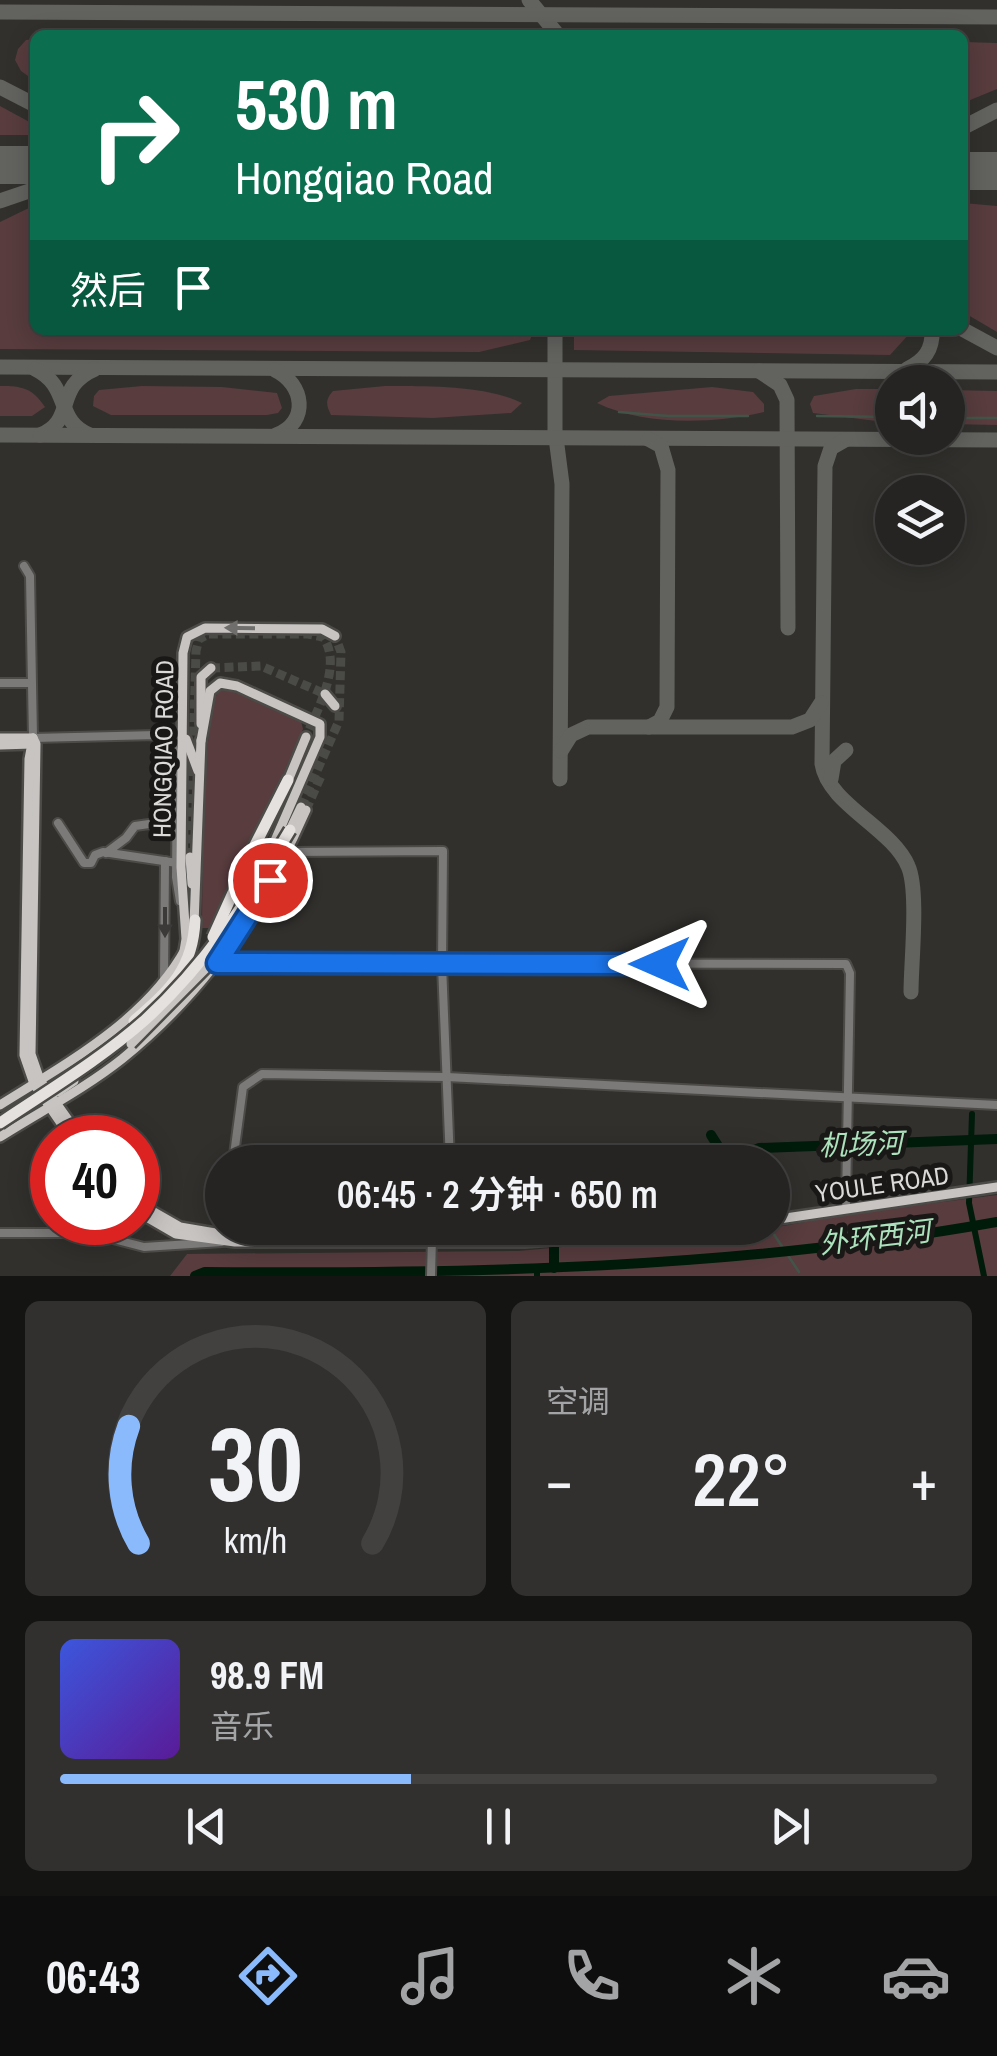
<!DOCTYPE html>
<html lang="zh">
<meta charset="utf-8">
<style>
:root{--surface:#252422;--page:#31302f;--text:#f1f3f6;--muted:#a3a4a5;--line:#424140;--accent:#8bbafc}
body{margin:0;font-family:"Archivo Narrow","Noto Sans SC",sans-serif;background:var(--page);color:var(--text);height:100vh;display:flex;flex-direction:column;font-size:38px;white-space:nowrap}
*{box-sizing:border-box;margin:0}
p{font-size:32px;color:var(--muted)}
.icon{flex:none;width:55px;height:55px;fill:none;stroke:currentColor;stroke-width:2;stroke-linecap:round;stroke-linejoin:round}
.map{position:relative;height:1276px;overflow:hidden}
.drawer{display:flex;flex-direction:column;gap:25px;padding:25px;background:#141413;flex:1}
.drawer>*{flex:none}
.banner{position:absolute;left:30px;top:30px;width:938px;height:305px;border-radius:15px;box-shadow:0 5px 25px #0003,0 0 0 2px var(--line);background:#0b6e4f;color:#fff;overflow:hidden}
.buttons{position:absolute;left:875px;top:365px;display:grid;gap:20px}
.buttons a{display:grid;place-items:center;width:90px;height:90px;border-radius:50%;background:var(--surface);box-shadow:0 5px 25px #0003,0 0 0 2px var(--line);font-size:50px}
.speed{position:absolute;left:30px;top:1115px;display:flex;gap:20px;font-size:50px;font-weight:700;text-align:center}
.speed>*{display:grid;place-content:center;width:130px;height:130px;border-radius:50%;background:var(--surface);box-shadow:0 5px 25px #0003,0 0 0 2px var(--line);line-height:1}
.speed .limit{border:15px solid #d22;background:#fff;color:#111}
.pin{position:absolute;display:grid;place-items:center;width:85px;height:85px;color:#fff;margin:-42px;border:5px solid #fff;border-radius:50%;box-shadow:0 2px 10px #0007}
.me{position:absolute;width:110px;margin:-55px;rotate:270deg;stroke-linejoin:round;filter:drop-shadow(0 0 8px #0008)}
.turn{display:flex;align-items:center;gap:35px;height:210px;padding:0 40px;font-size:45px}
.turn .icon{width:130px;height:130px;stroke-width:2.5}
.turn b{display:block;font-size:70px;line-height:85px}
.then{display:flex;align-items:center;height:95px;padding:0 40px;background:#0003;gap:20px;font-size:38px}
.big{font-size:75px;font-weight:600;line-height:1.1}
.drawer .tile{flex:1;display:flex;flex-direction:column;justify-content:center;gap:15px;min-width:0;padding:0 35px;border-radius:15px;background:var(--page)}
.drawer .dial{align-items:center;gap:0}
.dial svg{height:260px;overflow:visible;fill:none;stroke:var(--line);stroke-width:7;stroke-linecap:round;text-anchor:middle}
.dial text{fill:var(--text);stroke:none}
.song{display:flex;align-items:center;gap:30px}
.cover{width:120px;height:120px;border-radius:15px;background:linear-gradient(135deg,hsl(230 70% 55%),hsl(270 70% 35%))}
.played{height:10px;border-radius:5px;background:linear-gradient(90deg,var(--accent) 40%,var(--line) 40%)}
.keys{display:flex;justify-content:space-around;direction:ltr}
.heat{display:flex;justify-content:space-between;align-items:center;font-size:55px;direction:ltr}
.drawer .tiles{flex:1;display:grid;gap:25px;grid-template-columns:1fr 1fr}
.tile:last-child{grid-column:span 2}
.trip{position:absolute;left:205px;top:1145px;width:585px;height:100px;border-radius:50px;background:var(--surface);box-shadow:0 5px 25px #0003,0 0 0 2px var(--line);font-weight:600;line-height:100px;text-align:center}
.menu{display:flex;height:160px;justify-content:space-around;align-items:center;background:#0f0e0e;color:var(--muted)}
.menu .icon{width:70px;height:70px}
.menu .selected{color:var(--accent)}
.menu b{font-size:45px;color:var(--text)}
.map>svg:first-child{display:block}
</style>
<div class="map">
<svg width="997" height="1276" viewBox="0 0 997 1276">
<rect width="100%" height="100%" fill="#31302d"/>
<g fill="#583c3e">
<path d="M95 32 378 34 408 35H69Z"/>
<path d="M35 39V81L21 71 15 60 18 49 26 40Z"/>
<path d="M963 42 997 43V89L963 103Z"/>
<path d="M0 106 35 125V135H0Z"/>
<path d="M963 203 997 206V332L963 312Z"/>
<path d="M35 205V330H534L530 340 479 352 0 349V222Z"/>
<path d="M574 330H908L911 332 890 355 574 350Z"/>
<path d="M0 386C23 386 32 388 45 407L32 416H0Z"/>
<path d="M142 386 222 387 277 393 282 408 278 413 267 415H111L93 406 94 396 99 390Z"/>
<path d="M385 386C425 386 486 385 522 403L511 413 433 418 331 415C326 405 325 400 333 391Z"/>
<path d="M712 387 753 392 764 404V412C712 424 645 426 597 403L609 396Z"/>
<path d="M856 389H892V423L813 413 810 404 814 396Z"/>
<path d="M948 390 997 391V425L948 424Z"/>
<path d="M233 686 300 717 303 729 216 928H202C203 885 201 714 220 688Z"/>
<path d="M997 1195V1276H170L187 1254 518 1251 772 1228 849 1214Z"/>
</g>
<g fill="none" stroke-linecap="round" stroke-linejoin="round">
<g stroke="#425448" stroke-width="2.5">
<path d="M619 412 668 416H748"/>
<path d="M817 416 892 417"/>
<path d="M948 418H997"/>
<path d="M773 1233 799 1272"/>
</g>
<g stroke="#011b0a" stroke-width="6">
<path d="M972 1114 969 1203 984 1276"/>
<path d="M537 1268V1276"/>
<path d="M276 1273 277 1276"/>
</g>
<g stroke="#011b0a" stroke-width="10">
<path d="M711 1135 728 1162 759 1148 997 1139"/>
<path d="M554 1268V1238"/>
<path d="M195 1276 205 1272C470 1274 736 1269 997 1222"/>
</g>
<g stroke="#62625f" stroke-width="15">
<path d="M529 0 558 35"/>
<path d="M0 12 997 17"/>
<path d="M0 87 35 105"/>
<path d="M962 128 997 110"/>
<path d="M962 171 997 174"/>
<path d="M0 201 35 189"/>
<path d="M962 329 997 348"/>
<path d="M555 330V430L562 484 560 779"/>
<path d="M0 367 997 372"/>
<path d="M35 369C71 386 55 422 90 435"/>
<path d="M907 369C924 361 933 350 932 330"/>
<path d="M275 370C304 384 310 422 276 435"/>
<path d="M759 371 780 385 787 400 788 628"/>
<path d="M0 435 997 440"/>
<path d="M40 435C77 420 53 387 95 369"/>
<path d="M648 439 661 446 668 470 667 707 660 721 649 727"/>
<path d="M845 440 831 448 825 466 822 764C828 804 892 828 908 866 919 890 911 963 911 992"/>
<path d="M561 751 571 735 588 727H792L810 720 821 703"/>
<path d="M831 779 834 761 846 750"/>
</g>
<g stroke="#62625f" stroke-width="38">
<path d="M0 165H35"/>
<path d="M962 171H997"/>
</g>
<g stroke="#4a4a47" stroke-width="9" stroke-dasharray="9 4.5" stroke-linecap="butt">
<path d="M211 668 261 666 325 694"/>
<path d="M301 807 339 721 341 652 335 636"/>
<path d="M306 810 321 776"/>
<path d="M190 857 196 651 199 639 209 634H308L323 637C343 665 317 710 306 737"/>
</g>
<g stroke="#4c4b48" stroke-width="12">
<g id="minor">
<path d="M24 566 30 576 33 738 157 735 172 744 177 760 176 877 180 901"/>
<path d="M0 683H30"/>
<path d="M58 823 84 863H91L95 855 103 852 177 863"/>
<path d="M286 852 443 851 442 965 450 1162"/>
<path d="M106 853 126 838 135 826 177 820"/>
<path d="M217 963 846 964 850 973 846 1203"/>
<path d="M164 981 165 861"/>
<path d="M233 1162 243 1087 262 1074 447 1077 997 1105"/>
<path d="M453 1228 454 1243"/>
<path d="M0 1233H90L144 1247 222 1242 226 1228"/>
<path d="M431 1276 432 1237"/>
</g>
</g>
<g stroke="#4c4b48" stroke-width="14">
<g id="major">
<path d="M325 694 335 706"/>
<path d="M201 724V677L211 668"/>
<path d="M0 738H33"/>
<path d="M33 738 36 744 31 1054 40 1080 81 1138"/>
<path d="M33 738 29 759 24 1055 34 1084 71 1138"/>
<path d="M186 739 198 771"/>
<path d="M201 741 210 691 220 683 237 686 320 724V737L270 852"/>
<path d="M0 745 32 744"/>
<path d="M287 783 306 737"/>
<path d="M290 830 301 807"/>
<path d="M190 857 192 884"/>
<path d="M234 912 262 843"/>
<path d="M194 924 201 740"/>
<path d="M184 951 186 939 181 867 183 653 187 637 205 628 322 629 335 636"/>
<path d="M58 1092 74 1081"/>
<path d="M0 1105C67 1063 147 1020 186 948"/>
<path d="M0 1137C41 1111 84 1089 122 1059 204 993 264 906 306 810"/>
<path d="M138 1203 180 1227 233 1236"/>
<path d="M138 1212 176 1234 235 1242H525L712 1228"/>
<path d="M772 1220 997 1187"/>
</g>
</g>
<g stroke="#4c4b48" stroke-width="16">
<g id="highway">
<path d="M250 855 288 780"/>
<path d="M134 1021C169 990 193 970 195 920"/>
</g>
</g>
<use href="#minor" stroke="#7c7a79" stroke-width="8"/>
<use href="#major" stroke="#c7c4c2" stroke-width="9"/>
<use href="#highway" stroke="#e5e1df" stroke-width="11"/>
<g stroke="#4c4b48" stroke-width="14" stroke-linecap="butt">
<path id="major-bridge" d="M131 1044 215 959 262 885"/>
</g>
<g stroke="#4c4b48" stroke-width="16" stroke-linecap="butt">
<g id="highway-bridge">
<path d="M213 937 250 855"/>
<path d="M0 1123C49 1090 101 1059 145 1020 205 965 249 899 290 830"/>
</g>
</g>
<use href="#major-bridge" stroke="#c7c4c2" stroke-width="9"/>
<use href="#highway-bridge" stroke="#e5e1df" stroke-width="11"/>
</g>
<defs><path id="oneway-solid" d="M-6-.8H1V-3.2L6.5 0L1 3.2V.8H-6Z" transform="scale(2.5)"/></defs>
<use fill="#706e6c" href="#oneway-solid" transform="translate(240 628) rotate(-179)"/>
<use fill="#3c3a39" href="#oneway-solid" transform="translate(165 922) rotate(90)"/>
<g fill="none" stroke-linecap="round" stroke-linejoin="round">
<g stroke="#114b97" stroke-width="25">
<path id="route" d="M270 880 217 963 660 964"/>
</g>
<use href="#route" stroke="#1a73e8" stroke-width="18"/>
</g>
<g text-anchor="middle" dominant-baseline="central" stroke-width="10" stroke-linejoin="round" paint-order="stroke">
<g font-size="25" fill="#dbdad8" stroke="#191817">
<text transform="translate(163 749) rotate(-89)">HONGQIAO ROAD</text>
<text transform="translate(882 1184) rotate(-8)">YOULE ROAD</text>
</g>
<g font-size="28" font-style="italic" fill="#ace2bc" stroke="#191817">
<text transform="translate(861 1144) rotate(-2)">机场河</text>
<text transform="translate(875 1237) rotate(-7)">外环西河</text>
</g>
</g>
</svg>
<div class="buttons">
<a><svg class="icon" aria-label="sound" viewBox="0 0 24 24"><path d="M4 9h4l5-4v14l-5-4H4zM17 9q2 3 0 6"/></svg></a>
<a><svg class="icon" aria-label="layers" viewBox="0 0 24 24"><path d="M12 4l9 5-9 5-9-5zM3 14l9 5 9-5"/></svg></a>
</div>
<div class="speed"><div class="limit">40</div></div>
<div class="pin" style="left:270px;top:880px;background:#d93025"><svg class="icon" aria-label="arrive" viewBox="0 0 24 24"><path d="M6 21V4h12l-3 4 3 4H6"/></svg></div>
<svg class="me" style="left:660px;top:964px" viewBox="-20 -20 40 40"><path d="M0-17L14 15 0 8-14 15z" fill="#1a73e8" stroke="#fff" stroke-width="4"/></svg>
<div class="trip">06:45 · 2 分钟 · 650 m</div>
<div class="banner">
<div class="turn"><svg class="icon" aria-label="right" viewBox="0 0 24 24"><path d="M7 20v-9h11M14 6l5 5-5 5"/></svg><div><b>530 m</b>Hongqiao Road</div></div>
<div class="then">然后<svg class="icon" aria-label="arrive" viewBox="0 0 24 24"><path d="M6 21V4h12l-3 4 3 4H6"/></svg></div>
</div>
</div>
<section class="drawer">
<div class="tiles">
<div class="tile dial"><svg viewBox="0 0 100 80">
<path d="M14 69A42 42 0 1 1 86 69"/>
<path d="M14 69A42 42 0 0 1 11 33" stroke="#8bbafc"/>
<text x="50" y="56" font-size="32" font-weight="700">30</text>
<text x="50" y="72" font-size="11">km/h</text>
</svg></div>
<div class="tile"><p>空调</p>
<div class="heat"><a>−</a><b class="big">22°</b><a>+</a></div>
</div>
<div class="tile">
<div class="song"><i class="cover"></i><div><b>98.9 FM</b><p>音乐</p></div></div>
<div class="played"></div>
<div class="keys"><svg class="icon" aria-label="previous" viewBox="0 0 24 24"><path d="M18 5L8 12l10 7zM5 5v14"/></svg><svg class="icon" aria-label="pause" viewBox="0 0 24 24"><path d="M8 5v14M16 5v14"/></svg><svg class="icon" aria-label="next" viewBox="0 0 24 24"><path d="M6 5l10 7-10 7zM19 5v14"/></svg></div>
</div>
</div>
</section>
<nav class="menu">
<b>06:43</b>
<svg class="icon selected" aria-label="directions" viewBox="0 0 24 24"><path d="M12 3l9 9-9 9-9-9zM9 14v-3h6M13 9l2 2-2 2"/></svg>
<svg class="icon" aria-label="music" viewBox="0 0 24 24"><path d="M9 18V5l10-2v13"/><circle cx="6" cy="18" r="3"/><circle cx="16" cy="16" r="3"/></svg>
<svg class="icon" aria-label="phone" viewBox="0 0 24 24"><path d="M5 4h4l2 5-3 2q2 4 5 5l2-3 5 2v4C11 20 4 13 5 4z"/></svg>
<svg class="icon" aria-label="climate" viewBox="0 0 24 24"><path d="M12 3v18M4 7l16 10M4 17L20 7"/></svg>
<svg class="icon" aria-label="car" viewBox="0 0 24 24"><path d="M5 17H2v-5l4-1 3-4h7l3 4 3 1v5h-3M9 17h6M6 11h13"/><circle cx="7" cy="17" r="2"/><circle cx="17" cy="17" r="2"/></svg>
</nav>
